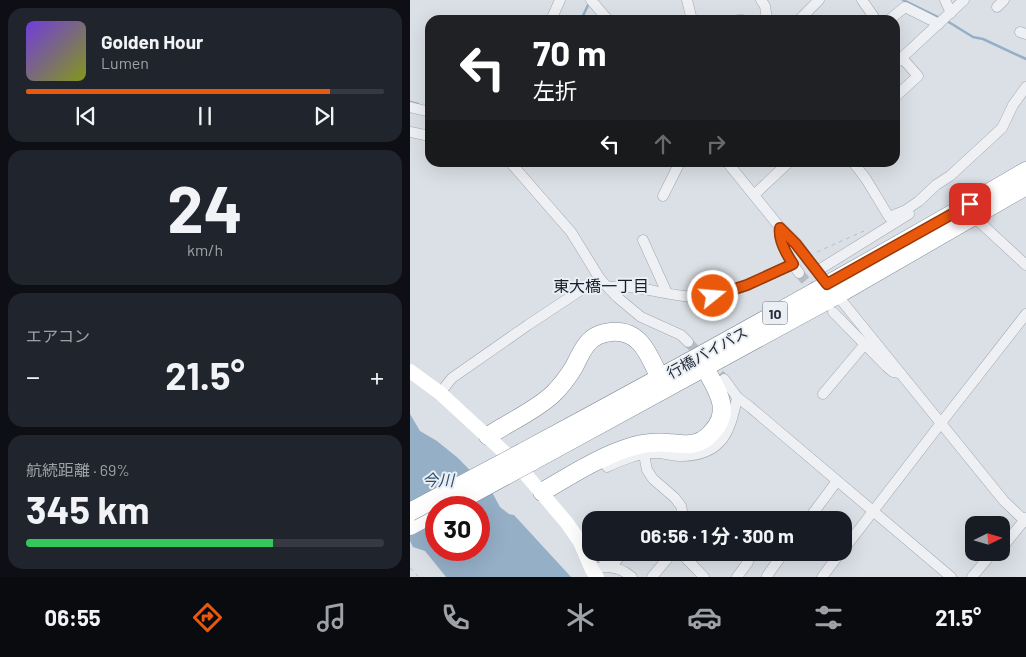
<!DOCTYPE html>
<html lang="ja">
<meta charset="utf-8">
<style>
:root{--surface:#171b24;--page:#20242c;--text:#f1f3f6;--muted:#9ea1a6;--line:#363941;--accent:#ea580c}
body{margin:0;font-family:Barlow,"Noto Sans JP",sans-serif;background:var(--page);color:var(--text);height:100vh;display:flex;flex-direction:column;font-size:19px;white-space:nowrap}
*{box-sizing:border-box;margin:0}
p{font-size:16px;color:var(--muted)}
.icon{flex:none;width:28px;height:28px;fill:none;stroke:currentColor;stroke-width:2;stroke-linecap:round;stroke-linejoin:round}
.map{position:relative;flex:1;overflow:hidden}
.details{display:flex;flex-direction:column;gap:8px;padding:8px;background:#0d0f14;width:410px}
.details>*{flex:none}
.hud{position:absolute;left:15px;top:15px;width:475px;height:152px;border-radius:15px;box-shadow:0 5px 20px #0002;background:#202124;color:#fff;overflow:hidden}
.needle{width:32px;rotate:85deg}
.controls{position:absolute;left:555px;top:516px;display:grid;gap:10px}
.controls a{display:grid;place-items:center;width:45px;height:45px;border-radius:10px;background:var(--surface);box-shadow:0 5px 20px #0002;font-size:25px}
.speed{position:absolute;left:15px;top:496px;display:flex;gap:10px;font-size:25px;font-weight:700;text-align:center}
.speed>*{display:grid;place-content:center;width:65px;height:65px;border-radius:50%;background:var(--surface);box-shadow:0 5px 20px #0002;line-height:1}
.speed .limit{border:8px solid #d22;background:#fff;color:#111}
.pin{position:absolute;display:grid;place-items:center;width:42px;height:42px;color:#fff;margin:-21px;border-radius:10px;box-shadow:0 2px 8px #0006}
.me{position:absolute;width:55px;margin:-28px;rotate:73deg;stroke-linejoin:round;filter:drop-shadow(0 0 4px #0008)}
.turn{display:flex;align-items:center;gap:18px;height:105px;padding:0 25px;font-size:22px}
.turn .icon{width:65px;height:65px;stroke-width:2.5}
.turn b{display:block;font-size:35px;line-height:42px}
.lanes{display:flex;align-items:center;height:48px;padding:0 25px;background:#0003;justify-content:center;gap:25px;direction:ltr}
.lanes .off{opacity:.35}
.big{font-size:38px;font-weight:700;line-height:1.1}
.details .card{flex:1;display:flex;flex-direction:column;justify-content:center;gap:8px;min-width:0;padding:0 18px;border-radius:15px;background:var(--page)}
.details .dial{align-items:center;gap:0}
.dial b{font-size:65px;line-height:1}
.song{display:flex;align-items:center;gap:15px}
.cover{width:60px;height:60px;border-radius:8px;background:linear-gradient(135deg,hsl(260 70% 55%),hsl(70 70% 35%))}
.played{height:5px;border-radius:2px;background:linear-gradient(90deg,var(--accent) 85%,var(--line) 85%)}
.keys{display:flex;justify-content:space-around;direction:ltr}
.heat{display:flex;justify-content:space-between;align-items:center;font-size:28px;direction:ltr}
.charge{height:8px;border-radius:4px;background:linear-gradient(90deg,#34c759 69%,var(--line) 0)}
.trip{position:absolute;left:172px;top:511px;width:270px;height:50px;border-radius:15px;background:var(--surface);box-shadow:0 5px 20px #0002;font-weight:700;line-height:50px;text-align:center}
.tabs{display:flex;height:80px;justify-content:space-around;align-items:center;background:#090b0e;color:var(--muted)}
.tabs .icon{width:35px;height:35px}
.tabs .selected{color:var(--accent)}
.tabs b{font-size:22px;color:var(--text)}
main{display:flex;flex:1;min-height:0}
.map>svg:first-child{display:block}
</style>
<main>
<section class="details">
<div class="card">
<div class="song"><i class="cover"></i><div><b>Golden Hour</b><p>Lumen</p></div></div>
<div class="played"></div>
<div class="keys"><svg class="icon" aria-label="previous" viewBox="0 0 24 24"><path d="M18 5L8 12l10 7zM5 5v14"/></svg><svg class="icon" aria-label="pause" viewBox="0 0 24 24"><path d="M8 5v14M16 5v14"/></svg><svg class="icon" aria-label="next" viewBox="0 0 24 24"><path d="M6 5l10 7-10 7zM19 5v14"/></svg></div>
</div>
<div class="card dial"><b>24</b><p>km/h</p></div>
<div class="card"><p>エアコン</p>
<div class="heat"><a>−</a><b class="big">21.5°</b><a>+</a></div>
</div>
<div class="card"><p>航続距離 · 69%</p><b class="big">345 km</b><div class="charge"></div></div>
</section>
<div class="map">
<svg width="616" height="577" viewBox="0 0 616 577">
<rect width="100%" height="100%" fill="#dbe0e6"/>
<path fill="#95afc7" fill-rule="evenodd" d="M0 414 10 431 27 441 48 458 83 494 90 507 99 514 104 515 161 577H36L15 551 3 547 0 541ZM26 508H69V550H26Z"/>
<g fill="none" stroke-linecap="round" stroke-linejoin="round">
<g stroke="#95afc7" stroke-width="2.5">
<path d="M493 0 530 18"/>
<path d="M171 20 179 3"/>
<path d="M537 21 563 37 573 39 616 59"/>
<path d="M0 102 8 104"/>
</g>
<g stroke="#b7bcc4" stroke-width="10" stroke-dasharray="10 5" stroke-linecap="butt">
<path d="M389 273 408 295"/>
<path d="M278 342 314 379"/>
</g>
<g stroke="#a1a7b0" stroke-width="11">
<g id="street">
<path d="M181 0 198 20"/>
<path d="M277 0 282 20"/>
<path d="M351 0 355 6 357 20"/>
<path d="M452 0 466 20"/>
<path d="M535 0 541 13"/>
<path d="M587 7 594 0"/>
<path d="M141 20 150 0"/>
<path d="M328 20H333"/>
<path d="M389 20 409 0"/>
<path d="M479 20 495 7 529 24"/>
<path d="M610 32 616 34"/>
<path d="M485 64 554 0"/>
<path d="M485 97 508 76 492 58"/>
<path d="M0 107 20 112"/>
<path d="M0 132 20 136"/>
<path d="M100 162 161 232 190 279 207 297 231 317 271 335 278 342"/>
<path d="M317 162 368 225 387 244 417 284 427 295 594 501 616 522"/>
<path d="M443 162 456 179 479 217 496 210 509 201 526 185 540 176 592 128 603 105 616 87"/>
<path d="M344 195 379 162"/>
<path d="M253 196 270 162"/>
<path d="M563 216 616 265"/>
<path d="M370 228C368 242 381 262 389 273"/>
<path d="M233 240 257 293"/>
<path d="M407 271 499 214 498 213"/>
<path d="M198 287C228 284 256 296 285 297 317 298 355 277 383 264"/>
<path d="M423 312 476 366 483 372 490 373"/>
<path d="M314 379 327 397 340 407 541 577"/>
<path d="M30 393 42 378 118 325 174 288 190 279"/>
<path d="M413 394 455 344"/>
<path d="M234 454 237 470 243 479 265 498 271 506 274 520"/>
<path d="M197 467C212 460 228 453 245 453 254 453 263 456 272 456 312 455 321 432 327 397"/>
<path d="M398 520 427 481"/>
<path d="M591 546 596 543 616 518"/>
<path d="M434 549 531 423 616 314"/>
<path d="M185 552 204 568"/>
<path d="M270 552 294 577"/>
<path d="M202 566 213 552"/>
<path d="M182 570C197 564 211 568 222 577"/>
<path d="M357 576 374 552"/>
<path d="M242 577 263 552"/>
<path d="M327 577 338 562"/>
<path d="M412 577 431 552"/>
<path d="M562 577 583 552"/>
</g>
</g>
<g stroke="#838e9c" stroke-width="19">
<g id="highway">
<path d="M78 436C99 422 125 411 143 394 151 386 158 377 164 367 168 359 172 350 177 344 183 336 192 333 201 332 231 329 239 356 250 378"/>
<path d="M113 452C282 361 450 268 616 171"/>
<path d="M121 462 427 295 616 186"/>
<path d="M132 492C161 475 192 455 224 446 235 443 247 442 259 443 266 443 274 445 281 444 289 443 296 439 301 433 323 411 307 390 295 368"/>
<path d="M0 526 26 512"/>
</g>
</g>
<g stroke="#babec4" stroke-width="1" stroke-dasharray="4 4" stroke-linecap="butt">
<path d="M407 252 454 231"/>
<path d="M0 568 9 577"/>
</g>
<use href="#street" stroke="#eef0f4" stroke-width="10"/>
<path stroke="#fff" stroke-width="14" d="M0 371 30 393 106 463 157 523 170 542 182 570 187 577"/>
<use href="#highway" stroke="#fff" stroke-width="18"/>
<g stroke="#838e9c" stroke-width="19" stroke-linecap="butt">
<g id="highway-bridge">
<path d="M36 508 121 462"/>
<path d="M0 512 113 452"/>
</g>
</g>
<use href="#highway-bridge" stroke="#fff" stroke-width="18"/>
</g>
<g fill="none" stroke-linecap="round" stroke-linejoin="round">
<g stroke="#983908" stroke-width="12">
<path id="route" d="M303 296 337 285 383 264C377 255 368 239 370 228L386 244 417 284 560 204"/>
</g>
<use href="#route" stroke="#ea580c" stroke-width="9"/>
</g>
<g text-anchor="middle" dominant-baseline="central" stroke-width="4" stroke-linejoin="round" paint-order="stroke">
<rect fill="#eaeff4" stroke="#606873" stroke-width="1" x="352.5" y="301.5" width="25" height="23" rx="4"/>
<g font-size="14" font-weight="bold" fill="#252e3c">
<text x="365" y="313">10</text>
</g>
<g font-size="15" fill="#252e3c" stroke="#eaeff4">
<text transform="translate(297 352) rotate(-29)">行橋バイパス</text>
</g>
<g font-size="16" fill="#181f2c" stroke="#eaeff4">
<text x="191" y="285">東大橋一丁目</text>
</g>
<g font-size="16" font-style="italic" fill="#2f4f70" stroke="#eaeff4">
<text x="28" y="479">今川</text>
</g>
</g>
</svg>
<div class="controls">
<a><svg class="needle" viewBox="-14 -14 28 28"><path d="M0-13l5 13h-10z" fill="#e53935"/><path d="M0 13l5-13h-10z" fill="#9ea1a6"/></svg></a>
</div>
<div class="speed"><div class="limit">30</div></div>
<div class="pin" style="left:560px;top:204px;background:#d93025"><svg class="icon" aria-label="arrive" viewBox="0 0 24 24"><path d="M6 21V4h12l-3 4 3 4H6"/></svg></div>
<svg class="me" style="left:303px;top:296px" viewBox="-20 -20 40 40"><circle r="17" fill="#ea580c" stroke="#fff" stroke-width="3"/><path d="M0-11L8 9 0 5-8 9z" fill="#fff"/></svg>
<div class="trip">06:56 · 1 分 · 300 m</div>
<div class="hud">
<div class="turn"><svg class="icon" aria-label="left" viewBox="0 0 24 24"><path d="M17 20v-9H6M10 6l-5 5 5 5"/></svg><div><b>70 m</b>左折</div></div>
<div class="lanes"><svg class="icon" aria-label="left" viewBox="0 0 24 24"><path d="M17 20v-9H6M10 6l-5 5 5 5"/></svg><svg class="icon off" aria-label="ahead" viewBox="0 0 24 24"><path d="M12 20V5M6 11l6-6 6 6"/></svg><svg class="icon off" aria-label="right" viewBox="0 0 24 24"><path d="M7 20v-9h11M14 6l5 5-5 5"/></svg></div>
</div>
</div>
</main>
<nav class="tabs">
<b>06:55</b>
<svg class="icon selected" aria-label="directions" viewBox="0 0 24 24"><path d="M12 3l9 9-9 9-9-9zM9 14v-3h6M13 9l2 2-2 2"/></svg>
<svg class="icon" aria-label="music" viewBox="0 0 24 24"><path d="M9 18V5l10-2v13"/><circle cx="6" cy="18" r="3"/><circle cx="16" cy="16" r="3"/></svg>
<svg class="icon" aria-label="phone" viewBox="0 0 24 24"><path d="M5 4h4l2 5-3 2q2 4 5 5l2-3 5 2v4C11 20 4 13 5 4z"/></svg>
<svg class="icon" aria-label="climate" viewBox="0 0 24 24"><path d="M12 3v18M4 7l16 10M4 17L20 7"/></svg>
<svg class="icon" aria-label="car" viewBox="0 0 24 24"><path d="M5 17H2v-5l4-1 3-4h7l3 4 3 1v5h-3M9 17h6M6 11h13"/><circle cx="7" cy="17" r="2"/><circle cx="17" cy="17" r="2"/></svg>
<svg class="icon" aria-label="filters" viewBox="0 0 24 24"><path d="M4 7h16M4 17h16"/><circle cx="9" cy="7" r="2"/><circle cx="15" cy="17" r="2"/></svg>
<b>21.5°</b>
</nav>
